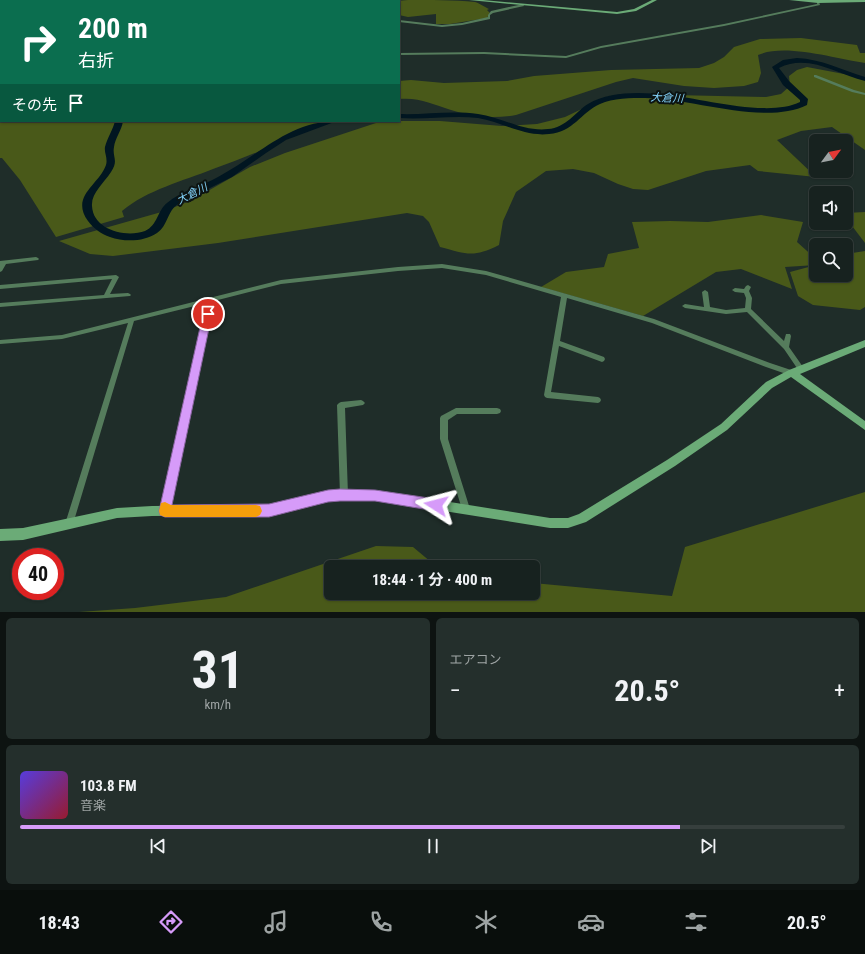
<!DOCTYPE html>
<html lang="ja">
<meta charset="utf-8">
<style>
:root{--surface:#17221f;--page:#242f2c;--text:#f1f3f6;--muted:#9ea4a4;--line:#363f3d;--accent:#d69bf9}
body{margin:0;font-family:"Roboto Condensed","Noto Sans JP",sans-serif;background:var(--page);color:var(--text);height:100vh;display:flex;flex-direction:column;font-size:15px;white-space:nowrap}
*{box-sizing:border-box;margin:0}
p{font-size:13px;color:var(--muted)}
.icon{flex:none;width:22px;height:22px;fill:none;stroke:currentColor;stroke-width:2;stroke-linecap:round;stroke-linejoin:round}
.map{position:relative;height:612px;overflow:hidden}
.side{display:flex;flex-direction:column;gap:6px;padding:6px;background:#0d1311;flex:1}
.side>*{flex:none}
.top-card{position:absolute;left:0px;top:0px;width:400px;height:122px;box-shadow:0 1px 3px #0004,0 0 0 1px var(--line);background:#0b6e4f;color:#fff;overflow:hidden}
.needle{width:26px;rotate:58deg}
.controls{position:absolute;left:809px;top:134px;display:grid;gap:8px}
.controls a{display:grid;place-items:center;width:44px;height:44px;border-radius:6px;background:var(--surface);box-shadow:0 1px 3px #0004,0 0 0 1px var(--line);font-size:20px}
.speed{position:absolute;left:12px;top:548px;display:flex;gap:8px;font-size:20px;font-weight:700;text-align:center}
.speed>*{display:grid;place-content:center;width:52px;height:52px;border-radius:50%;background:var(--surface);box-shadow:0 1px 3px #0004,0 0 0 1px var(--line);line-height:1}
.speed .limit{border:6px solid #d22;background:#fff;color:#111}
.pin{position:absolute;display:grid;place-items:center;width:34px;height:34px;color:#fff;margin:-17px;border:2px solid #fff;border-radius:50%;box-shadow:0 1px 4px #0007}
.me{position:absolute;width:44px;margin:-22px;rotate:279deg;stroke-linejoin:round;filter:drop-shadow(0 0 3px #0008)}
.turn{display:flex;align-items:center;gap:14px;height:84px;padding:0 12px;font-size:18px}
.turn .icon{width:52px;height:52px;stroke-width:2.5}
.turn b{display:block;font-size:28px;line-height:34px}
.then{display:flex;align-items:center;height:38px;padding:0 12px;background:#0003;gap:8px;font-size:15px}
.big{font-size:30px;font-weight:700;line-height:1.1}
.side .widget{flex:1;display:flex;flex-direction:column;justify-content:center;gap:6px;min-width:0;padding:0 14px;border-radius:6px;background:var(--page)}
.side .dial{align-items:center;gap:0}
.dial b{font-size:52px;line-height:1}
.song{display:flex;align-items:center;gap:12px}
.cover{width:48px;height:48px;border-radius:6px;background:linear-gradient(135deg,hsl(250 70% 55%),hsl(350 70% 35%))}
.played{height:4px;border-radius:2px;background:linear-gradient(90deg,var(--accent) 80%,var(--line) 80%)}
.keys{display:flex;justify-content:space-around;direction:ltr}
.heat{display:flex;justify-content:space-between;align-items:center;font-size:22px;direction:ltr}
.side .tiles{flex:1;display:grid;gap:6px;grid-template-columns:1fr 1fr}
.widget:last-child{grid-column:span 2}
.trip{position:absolute;left:324px;top:560px;width:216px;height:40px;border-radius:6px;background:var(--surface);box-shadow:0 1px 3px #0004,0 0 0 1px var(--line);font-weight:700;line-height:40px;text-align:center}
.dock{display:flex;height:64px;justify-content:space-around;align-items:center;background:#090e0c;color:var(--muted)}
.dock .icon{width:28px;height:28px}
.dock .active{color:var(--accent)}
.dock b{font-size:18px;color:var(--text)}
.map>svg:first-child{display:block}
</style>
<div class="map">
<svg width="865" height="612" viewBox="0 0 865 612">
<rect width="100%" height="100%" fill="#1f2d29"/>
<g fill="#495919">
<path d="M408 0C430 0 454 0 475 2 479 3 485 7 489 9L487 10 490 13 487 18 450 24H436V14L408 17 399 15V1H397Z"/>
<path d="M801 38 857 45 860 53H865V63C836 59 785 43 758 55L761 73 758 82 744 86 714 88 684 86 633 78 616 82 516 115C493 119 472 117 451 110 432 104 419 97 399 99V81L411 80 444 83 507 81 534 76 611 70 699 68 714 63 724 57 734 47 760 39Z"/>
<path d="M807 67 865 78V150L832 127 801 131 777 140 816 177 758 171 750 165 706 171 648 190 633 189 618 184 594 173 573 169 546 171 516 192 503 221 499 245C473 258 467 254 440 247L429 222 423 216 407 213 218 243 113 256 90 254 59 241 165 211 192 200 250 167 285 153 376 123 392 121H440L502 126 537 124 565 117 609 96 628 94 766 97 781 94 790 86 789 76 797 70Z"/>
<path d="M0 102 1 121H326C290 139 252 155 213 169 183 181 147 190 122 211L124 217 56 237 20 180 2 158H0Z"/>
<path d="M865 212V243L846 218V213Z"/>
<path d="M761 215 803 222 797 242 816 259V265L785 267 792 289 741 269 716 272 643 316 541 287 566 272 604 267 608 254 639 248 632 222 670 221 708 222Z"/>
<path d="M865 251V307L860 310 813 305 798 296 790 272 816 265V275H846V254Z"/>
<path d="M865 492V612H79L135 608 226 597 376 546 413 547 437 567H331V593H533V583L672 596 685 547Z"/>
</g>
<g fill="none" stroke-linecap="round" stroke-linejoin="round">
<g fill="#011621" fill-rule="evenodd">
<path d="M44 0H51L52 1H45Z"/>
<path d="M262 0H269L261 1Z"/>
<rect x="0" y="44" width="1" height="4"/>
<path d="M797 58C821 59 842 70 865 77V81C837 74 808 53 779 68L789 81 808 99 807 105C764 126 692 98 645 98 631 98 613 98 600 104 580 113 574 132 549 134 524 137 502 122 478 118 452 115 425 120 399 118V114C425 115 452 110 478 114 501 117 524 132 548 129 566 128 575 112 588 104 610 91 642 92 666 95 702 98 768 118 800 102V100L783 85 772 67 783 60Z"/>
<rect x="0" y="101" width="1" height="4"/>
<path d="M115 121H123C122 130 115 138 114 147 112 157 119 160 111 172 104 183 91 193 92 206 93 230 126 238 145 231 158 225 157 211 167 203 181 191 202 186 218 177 258 156 289 121 337 121L286 140 266 153 232 177 178 204C167 211 168 226 157 233 144 242 124 242 110 237 101 234 93 228 88 221 70 196 99 185 106 165 108 158 104 153 105 147 107 138 113 130 115 121Z"/>
</g>
<g fill="#557c5c" fill-rule="evenodd">
<rect x="349" y="0" width="2" height="1"/>
<path d="M818 1 819 2 820 5 724 26 601 48 566 58 484 54 399 55V53L484 52 566 56 601 46 724 24 817 4V2Z"/>
<path d="M523 4 524 6 493 13 490 15V19L462 25 442 27 399 22V20L442 25 462 23 488 17V15L491 11Z"/>
<rect x="0" y="25" width="1" height="2"/>
<path d="M814 75H816L854 90 865 93V95L852 92 814 77Z"/>
<path d="M36 257 38 258 39 259 38 260 6 264 2 271 0 272V261Z"/>
<path d="M442 264 486 271 654 319 770 363 794 371 795 373 794 375 792 376 766 367 652 323 567 298 560 341 604 357 605 359 604 361 602 362 559 346 551 392 598 397 600 398 601 400 600 402 598 403 547 398 545 397 544 395 561 297 486 275 442 268 398 271 281 284 214 301 169 511 168 514 165 515 162 514 161 511 207 303 134 321 73 524 72 527 69 528 66 527 65 524 128 323 62 339 0 344V340L62 335 281 280 398 267Z"/>
<path d="M116 275 119 277 110 294 128 293 130 294 131 295 130 296 0 307V303L104 295 112 279 0 289V285Z"/>
<path d="M748 285 751 287 749 291 752 298 751 309 784 341 786 334H790L791 336 789 347 803 367 804 369 803 371 801 372 799 371 784 349 747 312 726 314 685 308 682 306 685 304 704 307 702 292 705 290 708 292 710 307 726 310 745 308 746 298 744 293 735 292 732 290 735 288 744 289 746 286Z"/>
<path d="M361 400 363 401 365 403 363 405 345 408 348 495 347 498 344 499 341 498 340 495 337 405 339 403 341 402Z"/>
<path d="M456 408H497L500 409 501 411 500 413 497 414H457L448 420V439L470 509 469 512 466 513 463 512 462 509 440 439V418L441 416Z"/>
</g>
<g fill="#6bab77" fill-rule="evenodd">
<path d="M469 0H483L617 12 634 9 652 0H657L636 11 617 14Z"/>
<path d="M789 0H865V2L818 3Z"/>
<path d="M865 340V347L800 374 865 421V430L791 377 772 388 727 430 675 466 586 522 568 528H550L375 500H340L328 501 269 515 152 516 117 518 23 540 0 541V529L23 528 117 508 152 506 269 505 328 491 340 490H375L550 518H568L579 514 667 460 721 424 766 382 789 370Z"/>
</g>
</g>
<path fill="#d69bf9" stroke="#8b65a2" d="M208 311 212 314 172 505 269 504 328 490 340 489 375 490 436 499 440 501 442 505 440 509 436 511 375 501H340L328 502 269 517H165L160 515 159 511 203 314Z"/>
<path fill="#f59e0b" d="M165 502 171 505H256L260 506 262 511 260 515 256 517H165L160 515 159 511 161 503Z"/>
<g text-anchor="middle" dominant-baseline="central" stroke-width="4" stroke-linejoin="round" paint-order="stroke">
<g font-size="11" font-style="italic" fill="#81d0f7" stroke="#0d1412">
<text transform="translate(667 98) rotate(3)">大倉川</text>
<text transform="translate(192 194) rotate(-27)">大倉川</text>
</g>
</g>
</svg>
<div class="controls">
<a><svg class="needle" viewBox="-14 -14 28 28"><path d="M0-13l5 13h-10z" fill="#e53935"/><path d="M0 13l5-13h-10z" fill="#9ea4a4"/></svg></a>
<a><svg class="icon" aria-label="sound" viewBox="0 0 24 24"><path d="M4 9h4l5-4v14l-5-4H4zM17 9q2 3 0 6"/></svg></a>
<a><svg class="icon" aria-label="search" viewBox="0 0 24 24"><circle cx="10" cy="10" r="6"/><path d="M15 15l6 6"/></svg></a>
</div>
<div class="speed"><div class="limit">40</div></div>
<div class="pin" style="left:208px;top:314px;background:#d93025"><svg class="icon" aria-label="arrive" viewBox="0 0 24 24"><path d="M6 21V4h12l-3 4 3 4H6"/></svg></div>
<svg class="me" style="left:436px;top:505px" viewBox="-20 -20 40 40"><path d="M0-17L14 15 0 8-14 15z" fill="#d69bf9" stroke="#fff" stroke-width="4"/></svg>
<div class="trip">18:44 · 1 分 · 400 m</div>
<div class="top-card">
<div class="turn"><svg class="icon" aria-label="right" viewBox="0 0 24 24"><path d="M7 20v-9h11M14 6l5 5-5 5"/></svg><div><b>200 m</b>右折</div></div>
<div class="then">その先<svg class="icon" aria-label="arrive" viewBox="0 0 24 24"><path d="M6 21V4h12l-3 4 3 4H6"/></svg></div>
</div>
</div>
<section class="side">
<div class="tiles">
<div class="widget dial"><b>31</b><p>km/h</p></div>
<div class="widget"><p>エアコン</p>
<div class="heat"><a>−</a><b class="big">20.5°</b><a>+</a></div>
</div>
<div class="widget">
<div class="song"><i class="cover"></i><div><b>103.8 FM</b><p>音楽</p></div></div>
<div class="played"></div>
<div class="keys"><svg class="icon" aria-label="previous" viewBox="0 0 24 24"><path d="M18 5L8 12l10 7zM5 5v14"/></svg><svg class="icon" aria-label="pause" viewBox="0 0 24 24"><path d="M8 5v14M16 5v14"/></svg><svg class="icon" aria-label="next" viewBox="0 0 24 24"><path d="M6 5l10 7-10 7zM19 5v14"/></svg></div>
</div>
</div>
</section>
<nav class="dock">
<b>18:43</b>
<svg class="icon active" aria-label="directions" viewBox="0 0 24 24"><path d="M12 3l9 9-9 9-9-9zM9 14v-3h6M13 9l2 2-2 2"/></svg>
<svg class="icon" aria-label="music" viewBox="0 0 24 24"><path d="M9 18V5l10-2v13"/><circle cx="6" cy="18" r="3"/><circle cx="16" cy="16" r="3"/></svg>
<svg class="icon" aria-label="phone" viewBox="0 0 24 24"><path d="M5 4h4l2 5-3 2q2 4 5 5l2-3 5 2v4C11 20 4 13 5 4z"/></svg>
<svg class="icon" aria-label="climate" viewBox="0 0 24 24"><path d="M12 3v18M4 7l16 10M4 17L20 7"/></svg>
<svg class="icon" aria-label="car" viewBox="0 0 24 24"><path d="M5 17H2v-5l4-1 3-4h7l3 4 3 1v5h-3M9 17h6M6 11h13"/><circle cx="7" cy="17" r="2"/><circle cx="17" cy="17" r="2"/></svg>
<svg class="icon" aria-label="filters" viewBox="0 0 24 24"><path d="M4 7h16M4 17h16"/><circle cx="9" cy="7" r="2"/><circle cx="15" cy="17" r="2"/></svg>
<b>20.5°</b>
</nav>
